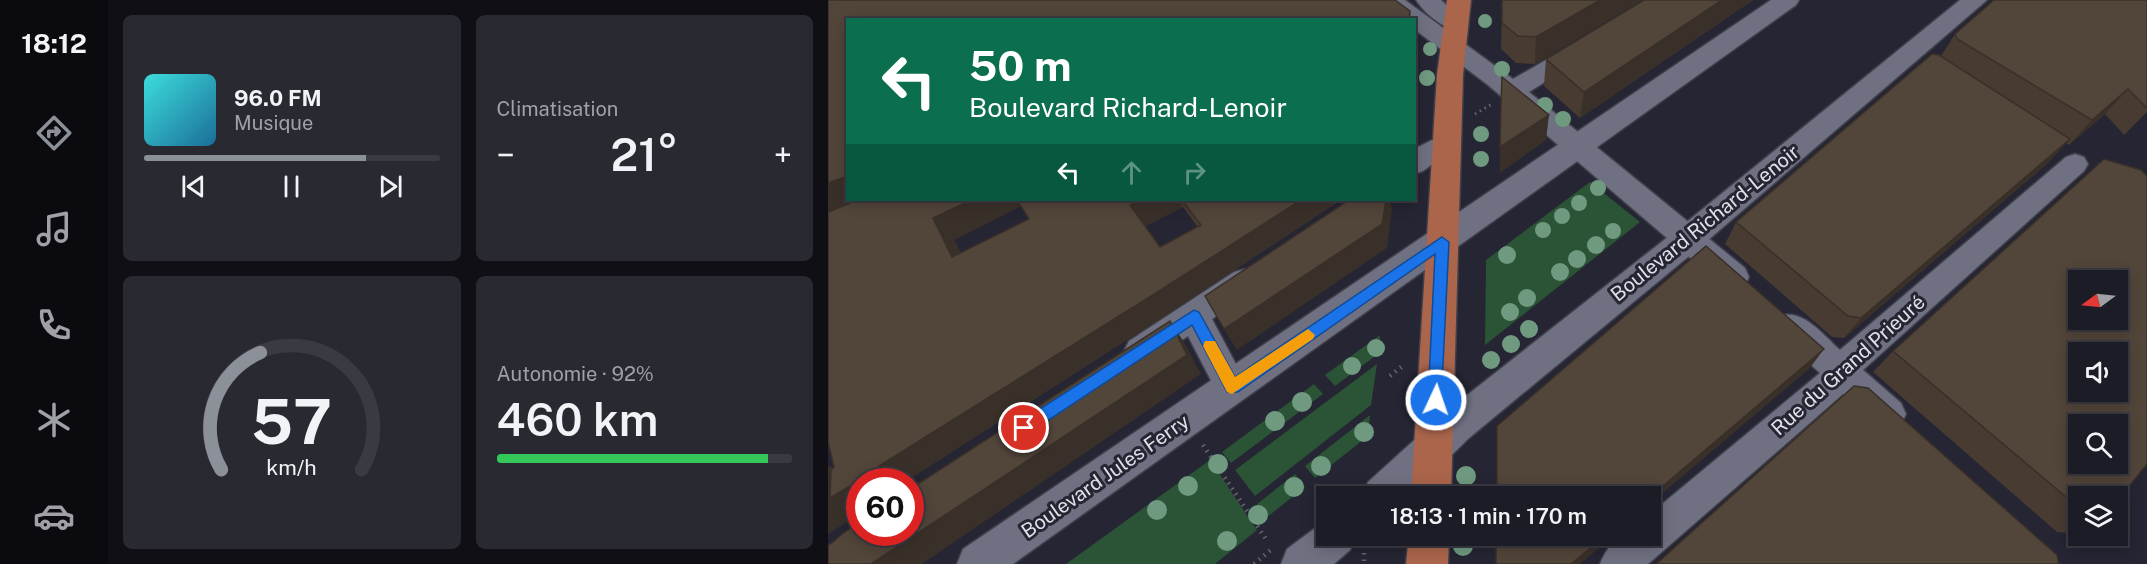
<!DOCTYPE html>
<html lang="fr">
<meta charset="utf-8">
<style>
:root{--surface:#1c1c26;--page:#292932;--text:#f1f3f6;--muted:#a0a1a7;--line:#3a3a43;--accent:#8c9099}
body{margin:0;font-family:"Public Sans",sans-serif;background:var(--page);color:var(--text);height:100vh;display:flex;flex-direction:column;font-size:22px;white-space:nowrap}
*{box-sizing:border-box;margin:0}
p{font-size:20px;color:var(--muted)}
.icon{flex:none;width:33px;height:33px;fill:none;stroke:currentColor;stroke-width:2;stroke-linecap:round;stroke-linejoin:round}
.map{position:relative;flex:1;overflow:hidden}
.side{display:flex;flex-direction:column;gap:15px;padding:15px;background:#0f0f15;width:720px}
.side>*{flex:none}
.banner{position:absolute;left:18px;top:18px;width:570px;height:183px;border-radius:0px;box-shadow:0 3px 15px #0003,0 0 0 2px var(--line);background:#0b6e4f;color:#fff;overflow:hidden}
.needle{width:39px;rotate:255deg}
.controls{position:absolute;left:1240px;top:270px;display:grid;gap:12px}
.controls a{display:grid;place-items:center;width:60px;height:60px;border-radius:0px;background:var(--surface);box-shadow:0 3px 15px #0003,0 0 0 2px var(--line);font-size:30px}
.speed{position:absolute;left:18px;top:468px;display:flex;gap:12px;font-size:30px;font-weight:700;text-align:center}
.speed>*{display:grid;place-content:center;width:78px;height:78px;border-radius:50%;background:var(--surface);box-shadow:0 3px 15px #0003,0 0 0 2px var(--line);line-height:1}
.speed .limit{border:9px solid #d22;background:#fff;color:#111}
.pin{position:absolute;display:grid;place-items:center;width:51px;height:51px;color:#fff;margin:-26px;border:3px solid #fff;border-radius:50%;box-shadow:0 2px 6px #0007}
.me{position:absolute;width:66px;margin:-33px;rotate:3deg;stroke-linejoin:round;filter:drop-shadow(0 0 4px #0008)}
.turn{display:flex;align-items:center;gap:21px;height:126px;padding:0 24px;font-size:27px}
.turn .icon{width:78px;height:78px;stroke-width:2.5}
.turn b{display:block;font-size:42px;line-height:51px}
.lanes{display:flex;align-items:center;height:57px;padding:0 24px;background:#0003;justify-content:center;gap:30px;direction:ltr}
.lanes .off{opacity:.35}
.big{font-size:45px;font-weight:600;line-height:1.1}
.side .tile{flex:1;display:flex;flex-direction:column;justify-content:center;gap:9px;min-width:0;padding:0 21px;border-radius:9px;background:var(--page)}
.side .dial{align-items:center;gap:0}
.dial svg{height:156px;overflow:visible;fill:none;stroke:var(--line);stroke-width:7;stroke-linecap:round;text-anchor:middle}
.dial text{fill:var(--text);stroke:none}
.song{display:flex;align-items:center;gap:18px}
.cover{width:72px;height:72px;border-radius:9px;background:linear-gradient(135deg,hsl(180 70% 55%),hsl(200 70% 35%))}
.played{height:6px;border-radius:3px;background:linear-gradient(90deg,var(--accent) 75%,var(--line) 75%)}
.keys{display:flex;justify-content:space-around;direction:ltr}
.heat{display:flex;justify-content:space-between;align-items:center;font-size:33px;direction:ltr}
.charge{height:9px;border-radius:4px;background:linear-gradient(90deg,#34c759 92%,var(--line) 0)}
.side .tiles{flex:1;display:grid;gap:15px;grid-template-columns:repeat(2,1fr)}
.trip{position:absolute;left:488px;top:486px;width:345px;height:60px;border-radius:0px;background:var(--surface);box-shadow:0 3px 15px #0003,0 0 0 2px var(--line);font-weight:600;line-height:60px;text-align:center}
main{display:flex;flex:1;min-height:0}
.tabs{display:flex;flex-direction:column;width:108px;justify-content:space-around;align-items:center;background:#0b0b0f;color:var(--muted)}
.tabs .icon{width:42px;height:42px}
.tabs .active{color:var(--accent)}
.tabs b{font-size:27px;color:var(--text)}
.map>svg:first-child{display:block}
</style>
<main>
<nav class="tabs">
<b>18:12</b>
<svg class="icon active" aria-label="directions" viewBox="0 0 24 24"><path d="M12 3l9 9-9 9-9-9zM9 14v-3h6M13 9l2 2-2 2"/></svg>
<svg class="icon" aria-label="music" viewBox="0 0 24 24"><path d="M9 18V5l10-2v13"/><circle cx="6" cy="18" r="3"/><circle cx="16" cy="16" r="3"/></svg>
<svg class="icon" aria-label="phone" viewBox="0 0 24 24"><path d="M5 4h4l2 5-3 2q2 4 5 5l2-3 5 2v4C11 20 4 13 5 4z"/></svg>
<svg class="icon" aria-label="climate" viewBox="0 0 24 24"><path d="M12 3v18M4 7l16 10M4 17L20 7"/></svg>
<svg class="icon" aria-label="car" viewBox="0 0 24 24"><path d="M5 17H2v-5l4-1 3-4h7l3 4 3 1v5h-3M9 17h6M6 11h13"/><circle cx="7" cy="17" r="2"/><circle cx="17" cy="17" r="2"/></svg>
</nav>
<section class="side">
<div class="tiles">
<div class="tile">
<div class="song"><i class="cover"></i><div><b>96.0 FM</b><p>Musique</p></div></div>
<div class="played"></div>
<div class="keys"><svg class="icon" aria-label="previous" viewBox="0 0 24 24"><path d="M18 5L8 12l10 7zM5 5v14"/></svg><svg class="icon" aria-label="pause" viewBox="0 0 24 24"><path d="M8 5v14M16 5v14"/></svg><svg class="icon" aria-label="next" viewBox="0 0 24 24"><path d="M6 5l10 7-10 7zM19 5v14"/></svg></div>
</div>
<div class="tile"><p>Climatisation</p>
<div class="heat"><a>−</a><b class="big">21°</b><a>+</a></div>
</div>
<div class="tile dial"><svg viewBox="0 0 100 80">
<path d="M14 69A42 42 0 1 1 86 69"/>
<path d="M14 69A42 42 0 0 1 34 9" stroke="#8c9099"/>
<text x="50" y="56" font-size="32" font-weight="700">57</text>
<text x="50" y="72" font-size="11">km/h</text>
</svg></div>
<div class="tile"><p>Autonomie · 92%</p><b class="big">460 km</b><div class="charge"></div></div>
</div>
</section>
<div class="map">
<svg width="1319" height="564" viewBox="0 0 1319 564">
<rect width="100%" height="100%" fill="#252533"/>
<g fill="#2b5336">
<path d="M762 182 812 222 657 345 658 260Z"/>
<path d="M552 335 550 354 507 386 497 375Z"/>
<path d="M549 364 543 405 427 496 407 470Z"/>
<path d="M486 384 495 394 403 463 394 452Z"/>
<path d="M542 415 540 436 487 478 477 466Z"/>
<path d="M382 460 429 530 387 564H238Z"/>
<path d="M467 474 477 487 439 517 429 504Z"/>
</g>
<g fill="none" stroke-linecap="round" stroke-linejoin="round">
<g stroke="#40404c" stroke-width="3">
<g id="street">
<path d="M552 0H577L685 79 742 46 750 43 758 46 762 51 758 56 701 92 917 268 921 277 917 286 906 289 895 286 660 85 586 29V20H575Z"/>
<path d="M588 0H613L640 24 637 29C620 34 597 14 588 0Z"/>
<path d="M604 140 627 143 631 150 627 157 610 160 595 171 586 174V149Z"/>
<path d="M1247 154 1256 157 1260 164 1256 171 1035 370 1073 403 1078 414 1073 425 1061 430 1049 425 1015 394 820 564H772C783 537 795 536 822 536V514L992 373 951 336 946 326 951 316C975 308 995 335 1012 350L1238 157Z"/>
<path d="M417 269 428 272 432 281 428 290 384 319 420 387 416 398 404 402 392 398 360 336 323 361 312 365 301 361 296 351 301 341 406 272Z"/>
</g>
</g>
<g stroke="#40404c" stroke-width="3">
<g id="secondary">
<path d="M943 0H971L968 5 185 564H129L135 549Z"/>
<path d="M1132 0H1159L872 247 641 438 582 496H534L540 482 615 414 850 229Z"/>
<path d="M498 520V536H528L522 550 506 564H453L459 549Z"/>
</g>
</g>
<g stroke="#40404c" stroke-width="3">
<g id="primary">
<path d="M619 0H643L635 75 623 496H583L609 75Z"/>
<path d="M581 536H621L620 564H578Z"/>
</g>
</g>
<path stroke="#656571" stroke-width="3" stroke-dasharray="1.5 4" stroke-linecap="butt" d="M647 114 664 104"/>
<g stroke="#656571" stroke-width="4.5" stroke-dasharray="1.5 5" stroke-linecap="butt">
<path d="M562 376 577 364"/>
<path d="M375 445 438 539"/>
<path d="M510 496 522 488"/>
<path d="M536 553V564"/>
<path d="M426 564 444 549"/>
</g>
<use href="#street" fill="#6f7081" fill-rule="evenodd"/>
<use href="#secondary" fill="#6f7081" fill-rule="evenodd"/>
<use href="#primary" fill="#aa654b" fill-rule="evenodd"/>
</g>
<g fill="#6f9a80">
<circle cx="657" cy="21" r="7"/>
<circle cx="602" cy="49" r="7"/>
<circle cx="674" cy="69" r="8"/>
<circle cx="599" cy="78" r="8"/>
<circle cx="717" cy="105" r="8"/>
<circle cx="735" cy="119" r="8"/>
<circle cx="653" cy="134" r="8"/>
<circle cx="653" cy="159" r="8"/>
<circle cx="770" cy="188" r="8"/>
<circle cx="751" cy="203" r="8"/>
<circle cx="734" cy="216" r="8"/>
<circle cx="715" cy="230" r="8"/>
<circle cx="785" cy="231" r="8"/>
<circle cx="768" cy="245" r="9"/>
<circle cx="679" cy="255" r="9"/>
<circle cx="749" cy="259" r="9"/>
<circle cx="732" cy="272" r="9"/>
<circle cx="699" cy="298" r="9"/>
<circle cx="682" cy="312" r="9"/>
<circle cx="701" cy="329" r="9"/>
<circle cx="683" cy="344" r="9"/>
<circle cx="548" cy="348" r="9"/>
<circle cx="663" cy="360" r="9"/>
<circle cx="524" cy="366" r="9"/>
<circle cx="474" cy="402" r="10"/>
<circle cx="447" cy="421" r="10"/>
<circle cx="536" cy="432" r="10"/>
<circle cx="390" cy="464" r="10"/>
<circle cx="493" cy="466" r="10"/>
<circle cx="638" cy="476" r="10"/>
<circle cx="360" cy="486" r="10"/>
<circle cx="466" cy="487" r="10"/>
<circle cx="329" cy="510" r="10"/>
<circle cx="430" cy="515" r="10"/>
<circle cx="399" cy="541" r="10"/>
<circle cx="635" cy="546" r="10"/>
</g>
<g fill="#473b32" fill-rule="evenodd">
<path d="M0 0 582 11 583 20H20V200H513L341 313 80 480 24 507 30 514 0 534V466L5 468 6 467ZM193 206 201 219 133 253 126 240ZM355 207 369 226 332 247 317 226Z"/>
<path d="M674 0H814L707 64 688 63 673 49Z"/>
<path d="M816 0H925L752 118 716 86 718 59Z"/>
<path d="M1319 0V112L1296 135 1277 114 1241 145 1238 143 1220 163 1016 338 1004 337 897 244 908 222 1113 56 1127 34Z"/>
<path d="M1065 351 1251 496V529L1241 533 1229 532 1045 372Z"/>
</g>
<g fill="#393029">
<path d="M772 0H814L707 64 708 37Z"/>
<path d="M894 0H925L752 118 756 92Z"/>
<path d="M1300 89 1277 114 1241 145 1264 120Z"/>
<path d="M721 115 718 140 672 173V147Z"/>
<path d="M1242 139 1220 163 1016 338 1033 318Z"/>
<path d="M18 176 20 177V200H38L0 216V183Z"/>
<path d="M143 200H193L197 204 126 240 145 277 124 257 105 218Z"/>
<path d="M314 200H351L355 207 316 227 302 205Z"/>
<path d="M473 200H513L341 313 80 480 79 482H32V510L24 507 30 514 0 534V466L12 472 51 466Z"/>
<path d="M558 200H562L564 209 559 248 409 350 396 329Z"/>
<path d="M342 321 356 342 373 374 94 564H43Z"/>
<path d="M996 349 981 369 822 504V497Z"/>
<path d="M777 536H785L752 564H743Z"/>
</g>
<g fill="#52453a" stroke="#393029" stroke-width="1.5" fill-rule="evenodd">
<path d="M0 0H567L582 11 581 20H20V176L0 183Z"/>
<path d="M674 0H772L708 37 690 36 674 23Z"/>
<path d="M816 0H894L756 92 718 59Z"/>
<path d="M1166 0H1319V108L1300 89 1264 120 1129 39 1127 34Z"/>
<path d="M1104 54 1111 55 1242 139 1033 318 1020 316 908 222Z"/>
<path d="M674 77 721 115 672 147 673 102Z"/>
<path d="M1276 159 1313 170 1319 176V464L1290 500V496H1251V508L1065 351ZM1251 280H1290V320H1251ZM1251 352H1290V392H1251ZM1251 424H1290V464H1251Z"/>
<path d="M30 200H143L105 218 124 257 201 219 189 200H314L302 205 332 247 373 225 354 200H473L328 293 51 466 50 470 2 498 3 470 6 467 0 442V212Z"/>
<path d="M521 200H558L554 224 396 329 377 296Z"/>
<path d="M878 246 996 349 822 497 669 496V426Z"/>
<path d="M342 321 359 355 43 564H0V545L5 542 14 534 32 522V532H82V489Z"/>
<path d="M1026 386 1040 388 1229 555 1231 564H828Z"/>
<path d="M668 536H777L743 564H668Z"/>
</g>
<path fill="#1a73e8" stroke="#114b97" stroke-width="1.5" d="M614 237 621 242 613 405 608 407 602 405 600 400 607 254 410 392H399L364 325 201 433 196 435 190 433 188 428 190 423 366 310 371 312 407 377Z"/>
<path fill="#f59e0b" d="M480 329 487 335 485 339 404 394 399 392 375 346 377 341H387L407 377Z"/>
<g text-anchor="middle" dominant-baseline="central" stroke-width="6" stroke-linejoin="round" paint-order="stroke">
<g font-size="20" fill="#e0e0e9" stroke="#252533">
<text transform="translate(877 223) rotate(-39)">Boulevard Richard-Lenoir</text>
<text transform="translate(1020 365) rotate(-42)">Rue du Grand Prieuré</text>
<text transform="translate(277 476) rotate(-35)">Boulevard Jules Ferry</text>
</g>
</g>
</svg>
<div class="controls">
<a><svg class="needle" viewBox="-14 -14 28 28"><path d="M0-13l5 13h-10z" fill="#e53935"/><path d="M0 13l5-13h-10z" fill="#a0a1a7"/></svg></a>
<a><svg class="icon" aria-label="sound" viewBox="0 0 24 24"><path d="M4 9h4l5-4v14l-5-4H4zM17 9q2 3 0 6"/></svg></a>
<a><svg class="icon" aria-label="search" viewBox="0 0 24 24"><circle cx="10" cy="10" r="6"/><path d="M15 15l6 6"/></svg></a>
<a><svg class="icon" aria-label="layers" viewBox="0 0 24 24"><path d="M12 4l9 5-9 5-9-5zM3 14l9 5 9-5"/></svg></a>
</div>
<div class="speed"><div class="limit">60</div></div>
<div class="pin" style="left:196px;top:428px;background:#d93025"><svg class="icon" aria-label="arrive" viewBox="0 0 24 24"><path d="M6 21V4h12l-3 4 3 4H6"/></svg></div>
<svg class="me" style="left:608px;top:400px" viewBox="-20 -20 40 40"><circle r="17" fill="#1a73e8" stroke="#fff" stroke-width="3"/><path d="M0-11L8 9 0 5-8 9z" fill="#fff"/></svg>
<div class="trip">18:13 · 1 min · 170 m</div>
<div class="banner">
<div class="turn"><svg class="icon" aria-label="left" viewBox="0 0 24 24"><path d="M17 20v-9H6M10 6l-5 5 5 5"/></svg><div><b>50 m</b>Boulevard Richard-Lenoir</div></div>
<div class="lanes"><svg class="icon" aria-label="left" viewBox="0 0 24 24"><path d="M17 20v-9H6M10 6l-5 5 5 5"/></svg><svg class="icon off" aria-label="ahead" viewBox="0 0 24 24"><path d="M12 20V5M6 11l6-6 6 6"/></svg><svg class="icon off" aria-label="right" viewBox="0 0 24 24"><path d="M7 20v-9h11M14 6l5 5-5 5"/></svg></div>
</div>
</div>
</main>
